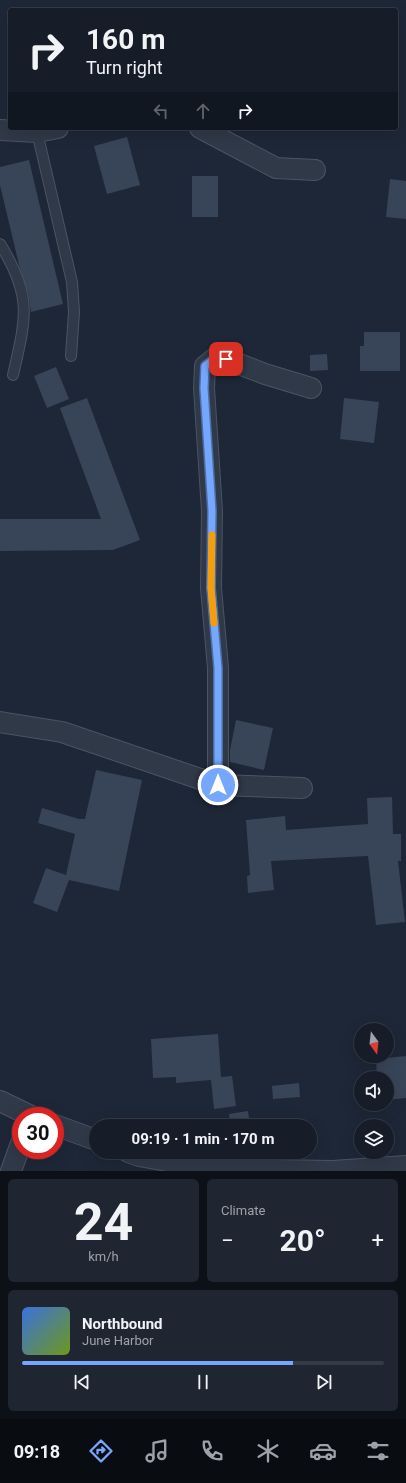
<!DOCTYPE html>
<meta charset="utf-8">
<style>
:root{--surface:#161d29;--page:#1f2631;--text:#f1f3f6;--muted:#9ea2a8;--line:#353b46;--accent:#75a7ff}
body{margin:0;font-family:Roboto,sans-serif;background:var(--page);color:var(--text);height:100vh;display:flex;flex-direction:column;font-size:15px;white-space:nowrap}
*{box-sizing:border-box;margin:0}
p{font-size:13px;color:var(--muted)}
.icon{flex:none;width:22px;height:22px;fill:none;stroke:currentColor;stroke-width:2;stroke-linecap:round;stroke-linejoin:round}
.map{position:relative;height:1171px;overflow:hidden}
.drawer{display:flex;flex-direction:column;gap:8px;padding:8px;background:#0c1017;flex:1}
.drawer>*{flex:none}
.top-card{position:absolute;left:8px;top:8px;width:390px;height:122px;border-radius:4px;box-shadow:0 4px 16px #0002,0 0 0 1px var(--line);background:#161d29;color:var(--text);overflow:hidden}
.needle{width:26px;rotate:165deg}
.fabs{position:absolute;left:354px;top:1023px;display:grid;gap:8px}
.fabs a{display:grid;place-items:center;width:40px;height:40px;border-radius:50%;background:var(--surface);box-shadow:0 4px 16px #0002,0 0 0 1px var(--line);font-size:20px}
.speed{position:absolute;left:12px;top:1107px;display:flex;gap:8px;font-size:20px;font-weight:700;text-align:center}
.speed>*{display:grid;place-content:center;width:52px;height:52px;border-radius:50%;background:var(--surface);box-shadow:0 4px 16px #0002,0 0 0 1px var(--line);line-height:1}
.speed .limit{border:6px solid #d22;background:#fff;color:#111}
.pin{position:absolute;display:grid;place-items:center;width:34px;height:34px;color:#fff;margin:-17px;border-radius:8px;box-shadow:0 2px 6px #0006}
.me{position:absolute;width:44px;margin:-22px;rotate:0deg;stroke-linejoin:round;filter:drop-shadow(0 0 3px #0008)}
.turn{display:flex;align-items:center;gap:14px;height:84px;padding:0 12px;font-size:18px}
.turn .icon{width:52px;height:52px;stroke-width:2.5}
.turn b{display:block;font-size:28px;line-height:34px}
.lanes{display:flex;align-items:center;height:38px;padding:0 12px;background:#0003;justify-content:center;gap:20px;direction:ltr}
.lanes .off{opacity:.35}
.big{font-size:30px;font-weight:700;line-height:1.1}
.drawer .card{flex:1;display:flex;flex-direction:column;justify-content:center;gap:6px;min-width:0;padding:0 14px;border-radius:6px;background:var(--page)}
.drawer .dial{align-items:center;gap:0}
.dial b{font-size:52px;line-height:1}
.song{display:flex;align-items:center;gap:12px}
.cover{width:48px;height:48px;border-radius:6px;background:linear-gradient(135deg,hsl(220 70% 55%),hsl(80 70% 35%))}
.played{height:4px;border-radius:2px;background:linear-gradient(90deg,var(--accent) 75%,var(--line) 75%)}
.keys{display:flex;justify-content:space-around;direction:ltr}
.heat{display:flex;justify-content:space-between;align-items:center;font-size:22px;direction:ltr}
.drawer .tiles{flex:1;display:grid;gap:8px;grid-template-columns:1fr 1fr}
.card:last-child{grid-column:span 2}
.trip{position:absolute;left:89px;top:1119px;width:228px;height:40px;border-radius:20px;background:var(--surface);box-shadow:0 4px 16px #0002,0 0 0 1px var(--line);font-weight:700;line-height:40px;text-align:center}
.tab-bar{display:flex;height:64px;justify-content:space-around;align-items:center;background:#090c10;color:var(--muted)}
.tab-bar .icon{width:28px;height:28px}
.tab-bar .active{color:var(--accent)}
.tab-bar b{font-size:18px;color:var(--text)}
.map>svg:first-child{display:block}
</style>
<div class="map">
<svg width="406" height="1171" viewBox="0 0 406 1171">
<rect width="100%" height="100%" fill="#1d2737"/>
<g fill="#384558">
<path d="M127 137 140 185 107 194 94 146Z"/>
<path d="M29 160 63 304 31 312 28 292 20 269 0 185V167Z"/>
<rect x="192" y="176" width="26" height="41"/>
<path d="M390 179 406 181V219L386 217Z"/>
<path d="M364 332H400V371H360V346H364Z"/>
<path d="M327 354 328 370 310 371V355Z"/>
<path d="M56 367 69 399 47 408 34 376Z"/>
<path d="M87 398 140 540 113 550 0 551V519H101L60 408Z"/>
<path d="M344 398 379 402 374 443 340 439Z"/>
<path d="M236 720 273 728 264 770 230 762V750Z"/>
<path d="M96 770 142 780 119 891 69 880 57 912 33 903 46 868 66 875 75 834 38 823 42 808 79 819H85Z"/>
<path d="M392 797 393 834H401V861H398L405 922 376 925 368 856 271 861 274 890 248 893 247 876 250 875 246 820 285 816 286 830 368 824 367 798Z"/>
<path d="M218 1034 221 1077 232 1076 236 1106 214 1109 211 1080 176 1083V1077L153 1078 151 1039Z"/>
<path d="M406 1056V1098L387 1100V1078H377L376 1059Z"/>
<path d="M299 1083 300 1097 273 1099 272 1086Z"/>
<path d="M248 1111 250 1126H231L229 1114Z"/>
</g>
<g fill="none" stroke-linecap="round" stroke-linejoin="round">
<g stroke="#4b5463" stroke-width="12">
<g id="service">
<path d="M37 132 72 282 74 312 71 356"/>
<path d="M0 244C33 297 26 318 13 375"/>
</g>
</g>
<g stroke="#4b5463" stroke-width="22">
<g id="minor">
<path d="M200 128 276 168 315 170"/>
<path d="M0 130 37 132 58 128"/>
<path d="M0 722 62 732 218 785 302 788"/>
<path d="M218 785V668L211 588 212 511 204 388 205 366 215 358 226 359 265 374 311 388"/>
<path d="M0 1101 31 1116"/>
<path d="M55 1125 96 1140"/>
<path d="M128 1152 139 1156 213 1169 333 1171 406 1166"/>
<path d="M11 1171 21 1143"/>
</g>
</g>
<use href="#service" stroke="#303948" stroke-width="10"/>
<use href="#minor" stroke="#303948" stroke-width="20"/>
</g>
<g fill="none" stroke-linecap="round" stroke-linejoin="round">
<g stroke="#4c6da6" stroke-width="10">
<path id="route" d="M218 785V668L211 588 212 511 204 388 205 366 215 358 226 359"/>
</g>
<use href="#route" stroke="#75a7ff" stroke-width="7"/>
<path stroke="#f59e0b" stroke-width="7" d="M212 535 211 588 214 623"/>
</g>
</svg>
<div class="fabs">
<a><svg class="needle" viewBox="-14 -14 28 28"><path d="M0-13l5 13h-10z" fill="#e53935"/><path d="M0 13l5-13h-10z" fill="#9ea2a8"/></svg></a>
<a><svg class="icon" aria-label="sound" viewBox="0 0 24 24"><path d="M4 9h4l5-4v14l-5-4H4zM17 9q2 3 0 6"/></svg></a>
<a><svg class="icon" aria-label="layers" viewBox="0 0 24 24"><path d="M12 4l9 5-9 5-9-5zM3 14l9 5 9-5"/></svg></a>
</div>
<div class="speed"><div class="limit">30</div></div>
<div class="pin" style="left:226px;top:359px;background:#d93025"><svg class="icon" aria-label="arrive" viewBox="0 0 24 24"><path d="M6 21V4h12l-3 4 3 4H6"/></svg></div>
<svg class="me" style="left:218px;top:785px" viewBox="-20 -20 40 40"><circle r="17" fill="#75a7ff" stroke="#fff" stroke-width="3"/><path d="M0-11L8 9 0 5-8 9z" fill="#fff"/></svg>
<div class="trip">09:19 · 1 min · 170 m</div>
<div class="top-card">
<div class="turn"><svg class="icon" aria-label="right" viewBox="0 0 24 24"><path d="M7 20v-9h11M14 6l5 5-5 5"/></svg><div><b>160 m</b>Turn right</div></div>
<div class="lanes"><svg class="icon off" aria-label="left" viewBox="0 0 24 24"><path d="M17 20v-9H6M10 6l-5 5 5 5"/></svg><svg class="icon off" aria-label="ahead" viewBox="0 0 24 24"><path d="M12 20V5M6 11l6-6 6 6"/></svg><svg class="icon" aria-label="right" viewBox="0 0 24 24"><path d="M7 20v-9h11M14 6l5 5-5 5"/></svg></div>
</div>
</div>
<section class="drawer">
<div class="tiles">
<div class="card dial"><b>24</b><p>km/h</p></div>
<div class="card"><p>Climate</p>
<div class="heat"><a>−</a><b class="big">20°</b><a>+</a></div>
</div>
<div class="card">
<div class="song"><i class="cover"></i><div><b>Northbound</b><p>June Harbor</p></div></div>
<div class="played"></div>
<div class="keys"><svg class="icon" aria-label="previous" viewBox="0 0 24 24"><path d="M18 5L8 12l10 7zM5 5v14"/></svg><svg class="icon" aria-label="pause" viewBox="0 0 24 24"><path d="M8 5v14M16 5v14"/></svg><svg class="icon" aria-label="next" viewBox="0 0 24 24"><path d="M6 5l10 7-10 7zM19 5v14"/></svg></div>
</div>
</div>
</section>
<nav class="tab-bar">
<b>09:18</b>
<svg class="icon active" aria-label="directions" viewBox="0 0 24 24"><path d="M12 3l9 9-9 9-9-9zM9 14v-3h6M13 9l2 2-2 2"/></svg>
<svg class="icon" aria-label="music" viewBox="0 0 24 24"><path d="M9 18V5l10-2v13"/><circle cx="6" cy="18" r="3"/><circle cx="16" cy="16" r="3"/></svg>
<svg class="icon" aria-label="phone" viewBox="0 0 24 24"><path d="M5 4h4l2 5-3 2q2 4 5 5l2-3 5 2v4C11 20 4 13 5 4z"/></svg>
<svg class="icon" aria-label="climate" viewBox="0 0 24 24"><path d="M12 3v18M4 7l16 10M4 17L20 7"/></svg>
<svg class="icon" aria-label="car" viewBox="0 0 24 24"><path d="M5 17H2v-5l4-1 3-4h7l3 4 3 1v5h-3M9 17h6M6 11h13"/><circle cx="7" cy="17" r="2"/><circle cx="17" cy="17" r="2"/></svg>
<svg class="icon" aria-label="filters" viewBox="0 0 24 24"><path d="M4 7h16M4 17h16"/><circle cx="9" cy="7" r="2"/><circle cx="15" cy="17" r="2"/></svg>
</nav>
